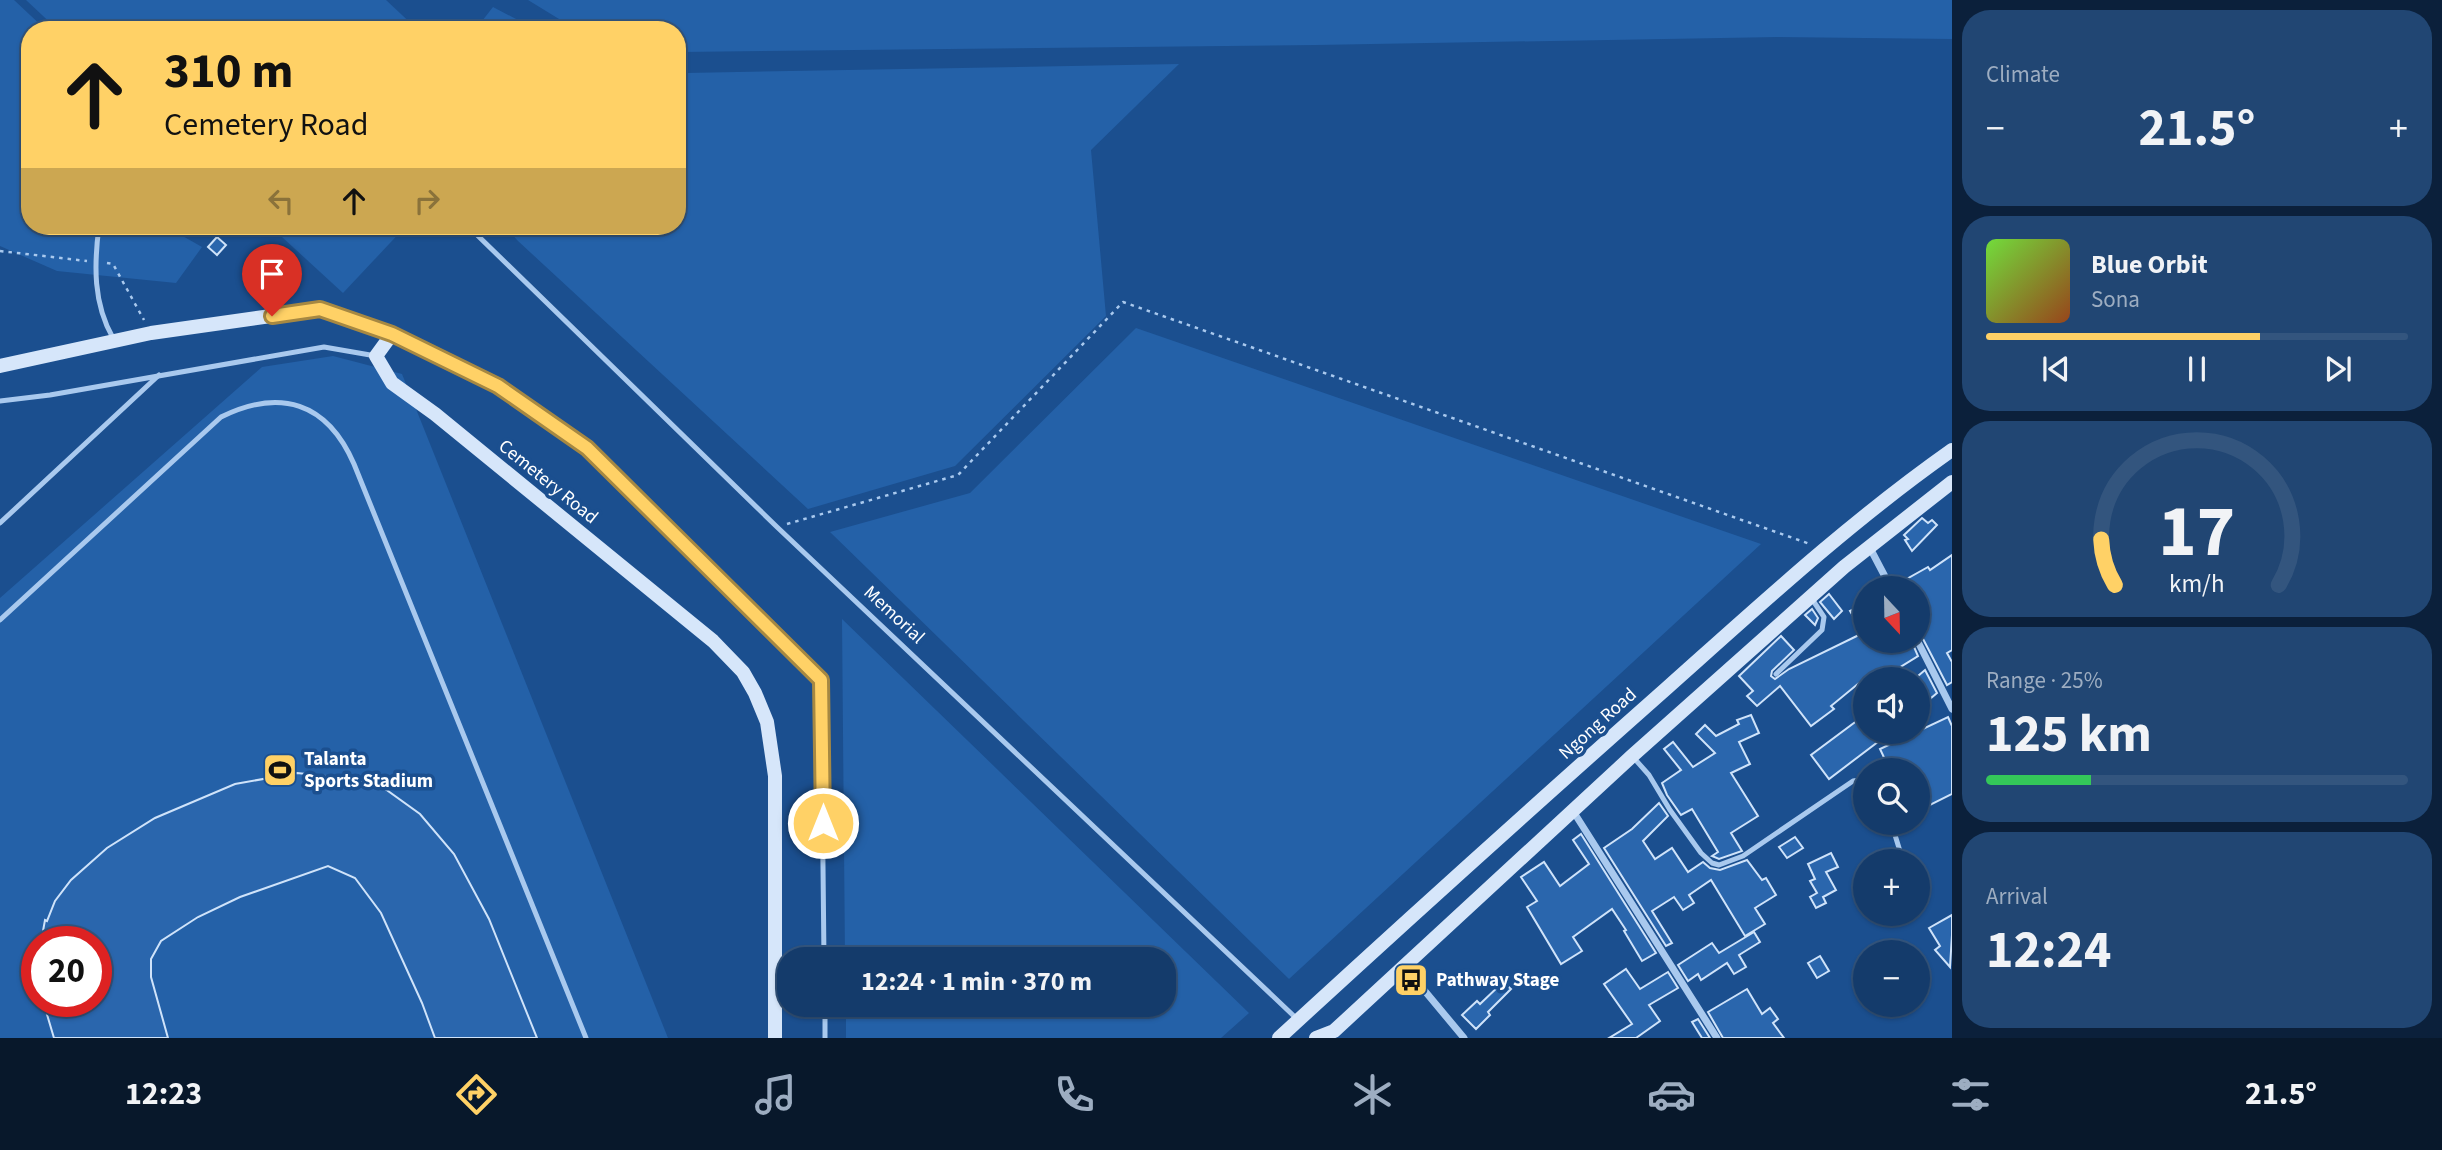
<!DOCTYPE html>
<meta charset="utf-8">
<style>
:root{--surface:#143b6b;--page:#214673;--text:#f1f3f6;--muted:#9dadc1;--line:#33557e;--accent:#ffd166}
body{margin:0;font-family:"Source Sans 3",sans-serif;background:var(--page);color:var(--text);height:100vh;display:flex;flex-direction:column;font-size:26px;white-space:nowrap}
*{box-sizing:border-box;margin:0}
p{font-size:23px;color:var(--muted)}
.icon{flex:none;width:38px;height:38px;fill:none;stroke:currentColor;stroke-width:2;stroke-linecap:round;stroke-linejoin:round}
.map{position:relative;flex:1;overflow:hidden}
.details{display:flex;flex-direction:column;gap:10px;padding:10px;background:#0b203b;width:490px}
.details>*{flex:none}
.banner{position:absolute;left:21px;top:21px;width:665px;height:214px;border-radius:28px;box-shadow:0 2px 5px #0004,0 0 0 2px var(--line);background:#ffd166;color:#111;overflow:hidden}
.needle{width:46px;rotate:158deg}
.buttons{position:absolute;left:1853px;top:576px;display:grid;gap:14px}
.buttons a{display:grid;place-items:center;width:77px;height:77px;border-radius:50%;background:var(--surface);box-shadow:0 2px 5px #0004,0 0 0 2px var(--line);font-size:35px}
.speed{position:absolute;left:21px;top:926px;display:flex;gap:14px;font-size:35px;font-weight:700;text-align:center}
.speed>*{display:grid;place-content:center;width:91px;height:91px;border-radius:50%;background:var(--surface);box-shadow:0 2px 5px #0004,0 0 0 2px var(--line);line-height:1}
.speed .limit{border:10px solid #d22;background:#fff;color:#111}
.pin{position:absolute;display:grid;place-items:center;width:60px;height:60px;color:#fff;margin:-72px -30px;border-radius:50% 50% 50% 0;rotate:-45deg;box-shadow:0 0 7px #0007}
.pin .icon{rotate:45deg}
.me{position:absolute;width:77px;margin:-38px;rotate:0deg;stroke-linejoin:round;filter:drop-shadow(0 0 5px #0008)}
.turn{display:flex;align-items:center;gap:24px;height:147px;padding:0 28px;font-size:32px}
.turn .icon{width:91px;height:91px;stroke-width:2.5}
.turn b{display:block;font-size:49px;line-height:60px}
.lanes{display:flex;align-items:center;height:66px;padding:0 28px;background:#0003;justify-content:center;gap:35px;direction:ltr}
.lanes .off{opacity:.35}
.big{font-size:52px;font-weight:700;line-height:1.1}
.details .card{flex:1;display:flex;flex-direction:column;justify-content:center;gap:10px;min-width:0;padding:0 24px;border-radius:28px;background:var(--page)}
.details .dial{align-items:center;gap:0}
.dial svg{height:182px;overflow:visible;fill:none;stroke:var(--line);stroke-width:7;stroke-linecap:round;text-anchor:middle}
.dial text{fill:var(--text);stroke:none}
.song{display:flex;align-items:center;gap:21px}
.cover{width:84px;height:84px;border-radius:10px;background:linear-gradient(135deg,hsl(100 70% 55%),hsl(20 70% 35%))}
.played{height:7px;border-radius:4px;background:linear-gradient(90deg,var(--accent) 65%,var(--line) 65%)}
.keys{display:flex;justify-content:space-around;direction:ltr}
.heat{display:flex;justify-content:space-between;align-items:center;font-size:38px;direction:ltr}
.charge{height:10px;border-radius:5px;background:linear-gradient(90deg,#34c759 25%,var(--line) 0)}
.trip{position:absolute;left:777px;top:947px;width:399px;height:70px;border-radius:28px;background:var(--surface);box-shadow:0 2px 5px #0004,0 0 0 2px var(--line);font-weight:700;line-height:70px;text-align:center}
.menu{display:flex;height:112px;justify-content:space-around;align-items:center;background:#08182b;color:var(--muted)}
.menu .icon{width:49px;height:49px}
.menu .selected{color:var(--accent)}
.menu b{font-size:32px;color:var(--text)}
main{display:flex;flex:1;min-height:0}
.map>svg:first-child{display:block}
</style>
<main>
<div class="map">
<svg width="1952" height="1038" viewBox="0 0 1952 1038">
<rect width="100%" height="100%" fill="#1b4f8f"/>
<g fill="#2461a8" fill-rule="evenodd">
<path d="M0 0H14L46 30H30V226H165L202 247 176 283 57 271 0 246Z"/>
<path d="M26 0H386L418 30H58Z"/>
<path d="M528 0H1952V39L1778 37 1316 45 680 52 677 51V30H577Z"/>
<path d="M493 7 537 30H475Z"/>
<path d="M1179 64 1091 150 1106 316 955 466 808 509 518 241 504 226H677V71L686 73Z"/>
<path d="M270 226H406L343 293Z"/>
<path d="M1136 328 1761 544 1289 979 830 532 970 493Z"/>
<path d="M333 356 402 374 668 1038H0V598L262 367ZM37 942H96V1001H37Z"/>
<path d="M842 619 1249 1013 1221 1038H846V1005L1164 1004V959H845Z"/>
</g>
<g fill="#2a66ad" stroke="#cfe3fa" stroke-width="2">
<path d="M217 237 226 245 217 255 208 247Z"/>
<path d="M1922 518 1928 523 1932 520 1937 525 1912 551 1905 540 1908 539 1904 535Z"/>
<path d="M1952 555V650L1947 653 1952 662V682L1947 685 1922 637 1918 634V588H1897L1896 585 1928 567 1930 570Z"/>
<path d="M1829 594 1842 611 1834 619 1820 602Z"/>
<path d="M1866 603V640H1911L1918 656 1884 677 1881 672 1859 683 1831 706 1834 709 1811 726 1780 686 1757 706 1747 696 1753 691 1739 676 1781 636 1794 650 1772 671 1771 676 1775 679 1789 669 1863 633 1850 611Z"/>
<path d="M1812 609 1818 618 1815 625 1805 615Z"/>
<path d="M1925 670 1937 693 1918 709V676Z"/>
<path d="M1866 714V732H1891L1829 779 1811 755Z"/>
<path d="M1751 715 1759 733 1739 742 1750 764 1731 773 1758 816 1731 833 1742 851 1719 859 1712 856 1718 852 1692 809 1681 815 1667 795 1662 783 1681 770 1664 749 1673 742 1693 767 1715 753 1696 734 1705 725 1716 736 1739 724 1737 720Z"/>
<path d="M1948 717 1952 726V794L1918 811V770H1890L1880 749Z"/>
<path d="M297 773 345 778 381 786 420 814 454 854 489 919 537 1038H435L422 1003 381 913 355 878 328 866 240 897 198 917 161 941 151 959V977L168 1038H54L43 1001H96V942H41L45 920 47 921 55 901 71 880 107 848 155 818 235 784Z"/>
<path d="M1659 803 1668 816 1643 841 1655 859 1672 848 1688 872 1703 862 1710 868 1720 870 1747 860 1762 880 1766 878 1776 895 1755 908 1765 924 1745 936 1711 880 1689 895 1694 903 1683 910 1674 897 1652 911 1672 943 1666 946 1604 848 1632 829Z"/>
<path d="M1581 834 1656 953 1642 961 1624 931 1626 930 1612 909 1573 937 1582 951 1561 964 1527 907 1537 901 1521 877 1544 862 1560 886 1589 864 1573 840Z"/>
<path d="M1795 837 1803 848 1787 858 1779 847Z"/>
<path d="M1831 853 1838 867 1826 872 1836 890 1823 897 1826 903 1816 908 1810 897 1817 893 1810 881 1815 879 1808 864Z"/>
<path d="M1952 915V935L1950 967 1935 950 1940 946 1929 928Z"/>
<path d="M1754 932 1760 942 1739 955 1746 967 1734 974 1727 963 1701 980 1698 974 1688 981 1678 965 1712 943 1719 953Z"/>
<path d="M1820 956 1829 971 1817 978 1808 963Z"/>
<path d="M1626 969 1640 989 1668 972 1678 988 1649 1005 1660 1021 1636 1038H1609L1632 1024 1604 984Z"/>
<path d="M1503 982 1511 989 1488 1012 1490 1015 1476 1029 1462 1015 1477 1001 1480 1004Z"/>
<path d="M1747 989 1762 1014 1770 1008 1778 1019 1773 1023 1784 1038H1723L1708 1012Z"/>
<path d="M1698 1019 1710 1038H1702L1692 1022Z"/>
</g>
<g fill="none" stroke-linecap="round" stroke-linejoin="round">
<g stroke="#a9c9ee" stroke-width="2.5" stroke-dasharray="3.5 5" stroke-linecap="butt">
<path d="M0 251 87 261"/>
<path d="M107 263 113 264 144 320"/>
<path d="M787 524 958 475 1123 302 1810 544"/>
</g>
<g stroke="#a9c9ee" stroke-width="5">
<path d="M99 226C94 265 93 303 113 338"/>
<path d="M472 230 777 527 1296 1018"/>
<path d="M393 335 498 386 587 448 821 680 824 959"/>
<path d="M0 401 50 395 324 347 376 356"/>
<path d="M0 523 159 375"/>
<path d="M0 620 221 417C280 388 327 402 354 464L586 1038"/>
<path d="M1776 674 1822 630 1824 617 1812 599"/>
<path d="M1633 757 1649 775 1670 810 1701 853 1712 863 1719 865 1743 856 1853 781 1866 779"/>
<path d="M1891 822 1903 861"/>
<path d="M825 1004V1038"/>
</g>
<g stroke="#a9c9ee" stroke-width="7">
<path d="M1870 548 1891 588"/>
<path d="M1917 640 1952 709"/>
<path d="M1573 811 1717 1038"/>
<path d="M1404 966 1464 1038"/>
</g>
<g stroke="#d6e6fa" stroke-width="14">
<path d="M0 366 151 333 320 309 392 334 376 356 392 383 435 414 713 641 743 672 755 693 767 722 775 776V1038"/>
<path d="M1279 1038C1407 920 1537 803 1668 687 1760 605 1851 521 1952 450"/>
<path d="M1316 1038 1334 1031 1632 756 1844 567 1952 482"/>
</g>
</g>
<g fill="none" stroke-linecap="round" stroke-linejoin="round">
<g stroke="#a68842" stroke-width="18">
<path id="route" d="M272 316 320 309 392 334 498 386 587 448 821 680 823 823"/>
</g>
<use href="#route" stroke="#ffd166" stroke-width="12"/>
</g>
<defs>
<g id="stadium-square" transform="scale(1.75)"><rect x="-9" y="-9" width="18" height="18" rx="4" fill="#ffd166" stroke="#1b4f8f"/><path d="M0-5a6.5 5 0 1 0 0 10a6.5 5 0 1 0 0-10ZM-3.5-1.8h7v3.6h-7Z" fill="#111"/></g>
<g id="bus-square" transform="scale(1.75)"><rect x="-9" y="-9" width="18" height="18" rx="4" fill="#ffd166" stroke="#1b4f8f"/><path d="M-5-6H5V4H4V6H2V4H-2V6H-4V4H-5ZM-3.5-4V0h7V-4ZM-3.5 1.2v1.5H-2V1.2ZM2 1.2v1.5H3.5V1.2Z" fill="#111"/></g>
</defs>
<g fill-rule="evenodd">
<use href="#stadium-square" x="280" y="770"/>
<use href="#bus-square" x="1411" y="980"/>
</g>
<g text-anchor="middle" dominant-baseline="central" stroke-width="7" stroke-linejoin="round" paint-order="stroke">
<g font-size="19" fill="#fff" stroke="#1b4f8f">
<text transform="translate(548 482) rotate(39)">Cemetery Road</text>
<text transform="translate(894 615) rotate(43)">Memorial</text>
<text transform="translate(1598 724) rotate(-42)">Ngong Road</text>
</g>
<g font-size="19" font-weight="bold" fill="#fff" stroke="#1b4f8f" text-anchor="start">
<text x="304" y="759">Talanta<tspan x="304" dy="22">Sports Stadium</tspan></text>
<text x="1436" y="980">Pathway Stage</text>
</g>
</g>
</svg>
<div class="buttons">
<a><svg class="needle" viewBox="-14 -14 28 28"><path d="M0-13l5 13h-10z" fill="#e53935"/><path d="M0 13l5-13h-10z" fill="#9dadc1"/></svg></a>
<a><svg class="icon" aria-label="sound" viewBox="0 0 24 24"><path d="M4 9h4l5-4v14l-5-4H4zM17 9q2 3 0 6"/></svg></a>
<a><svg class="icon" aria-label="search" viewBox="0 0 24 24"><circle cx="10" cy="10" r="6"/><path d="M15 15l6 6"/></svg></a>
<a>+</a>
<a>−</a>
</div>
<div class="speed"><div class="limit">20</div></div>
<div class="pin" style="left:272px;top:316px;background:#d93025"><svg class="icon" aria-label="arrive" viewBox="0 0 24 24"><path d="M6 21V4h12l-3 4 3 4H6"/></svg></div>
<svg class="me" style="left:823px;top:823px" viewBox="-20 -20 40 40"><circle r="17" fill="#ffd166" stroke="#fff" stroke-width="3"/><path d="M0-11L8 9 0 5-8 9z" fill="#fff"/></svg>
<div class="trip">12:24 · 1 min · 370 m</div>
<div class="banner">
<div class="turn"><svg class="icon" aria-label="ahead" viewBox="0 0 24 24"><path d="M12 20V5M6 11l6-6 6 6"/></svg><div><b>310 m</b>Cemetery Road</div></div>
<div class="lanes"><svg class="icon off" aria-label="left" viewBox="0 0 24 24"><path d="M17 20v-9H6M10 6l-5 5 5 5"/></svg><svg class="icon" aria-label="ahead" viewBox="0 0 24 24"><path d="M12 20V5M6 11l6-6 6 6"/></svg><svg class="icon off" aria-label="right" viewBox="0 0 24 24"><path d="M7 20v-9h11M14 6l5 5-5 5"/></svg></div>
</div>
</div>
<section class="details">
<div class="card"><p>Climate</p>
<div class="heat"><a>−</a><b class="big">21.5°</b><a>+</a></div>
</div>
<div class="card">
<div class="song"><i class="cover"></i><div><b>Blue Orbit</b><p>Sona</p></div></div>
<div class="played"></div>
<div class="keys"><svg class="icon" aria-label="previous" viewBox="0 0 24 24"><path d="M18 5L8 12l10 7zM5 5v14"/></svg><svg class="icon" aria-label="pause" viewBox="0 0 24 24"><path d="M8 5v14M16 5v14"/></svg><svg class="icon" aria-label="next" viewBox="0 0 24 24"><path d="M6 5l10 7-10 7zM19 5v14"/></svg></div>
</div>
<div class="card dial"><svg viewBox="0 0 100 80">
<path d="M14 69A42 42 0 1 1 86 69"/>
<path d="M14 69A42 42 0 0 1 8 49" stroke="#ffd166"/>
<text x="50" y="56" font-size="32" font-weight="700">17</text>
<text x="50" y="72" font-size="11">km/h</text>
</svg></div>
<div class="card"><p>Range · 25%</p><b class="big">125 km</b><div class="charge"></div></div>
<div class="card"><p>Arrival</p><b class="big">12:24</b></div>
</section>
</main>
<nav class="menu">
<b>12:23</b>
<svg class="icon selected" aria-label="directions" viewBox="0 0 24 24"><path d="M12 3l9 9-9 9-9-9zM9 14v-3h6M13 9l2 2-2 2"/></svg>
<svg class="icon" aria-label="music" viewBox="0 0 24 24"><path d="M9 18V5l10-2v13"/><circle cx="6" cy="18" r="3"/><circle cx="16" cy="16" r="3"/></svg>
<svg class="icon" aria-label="phone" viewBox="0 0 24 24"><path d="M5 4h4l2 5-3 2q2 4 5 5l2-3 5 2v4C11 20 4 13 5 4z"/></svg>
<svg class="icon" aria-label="climate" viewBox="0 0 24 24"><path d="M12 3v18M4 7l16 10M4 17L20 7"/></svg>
<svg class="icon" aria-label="car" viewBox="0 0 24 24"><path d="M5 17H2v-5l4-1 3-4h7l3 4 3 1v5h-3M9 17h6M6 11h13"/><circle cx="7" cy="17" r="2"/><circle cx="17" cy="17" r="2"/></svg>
<svg class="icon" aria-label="filters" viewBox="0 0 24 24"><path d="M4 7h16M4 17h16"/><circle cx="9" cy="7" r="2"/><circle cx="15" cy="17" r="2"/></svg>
<b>21.5°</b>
</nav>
